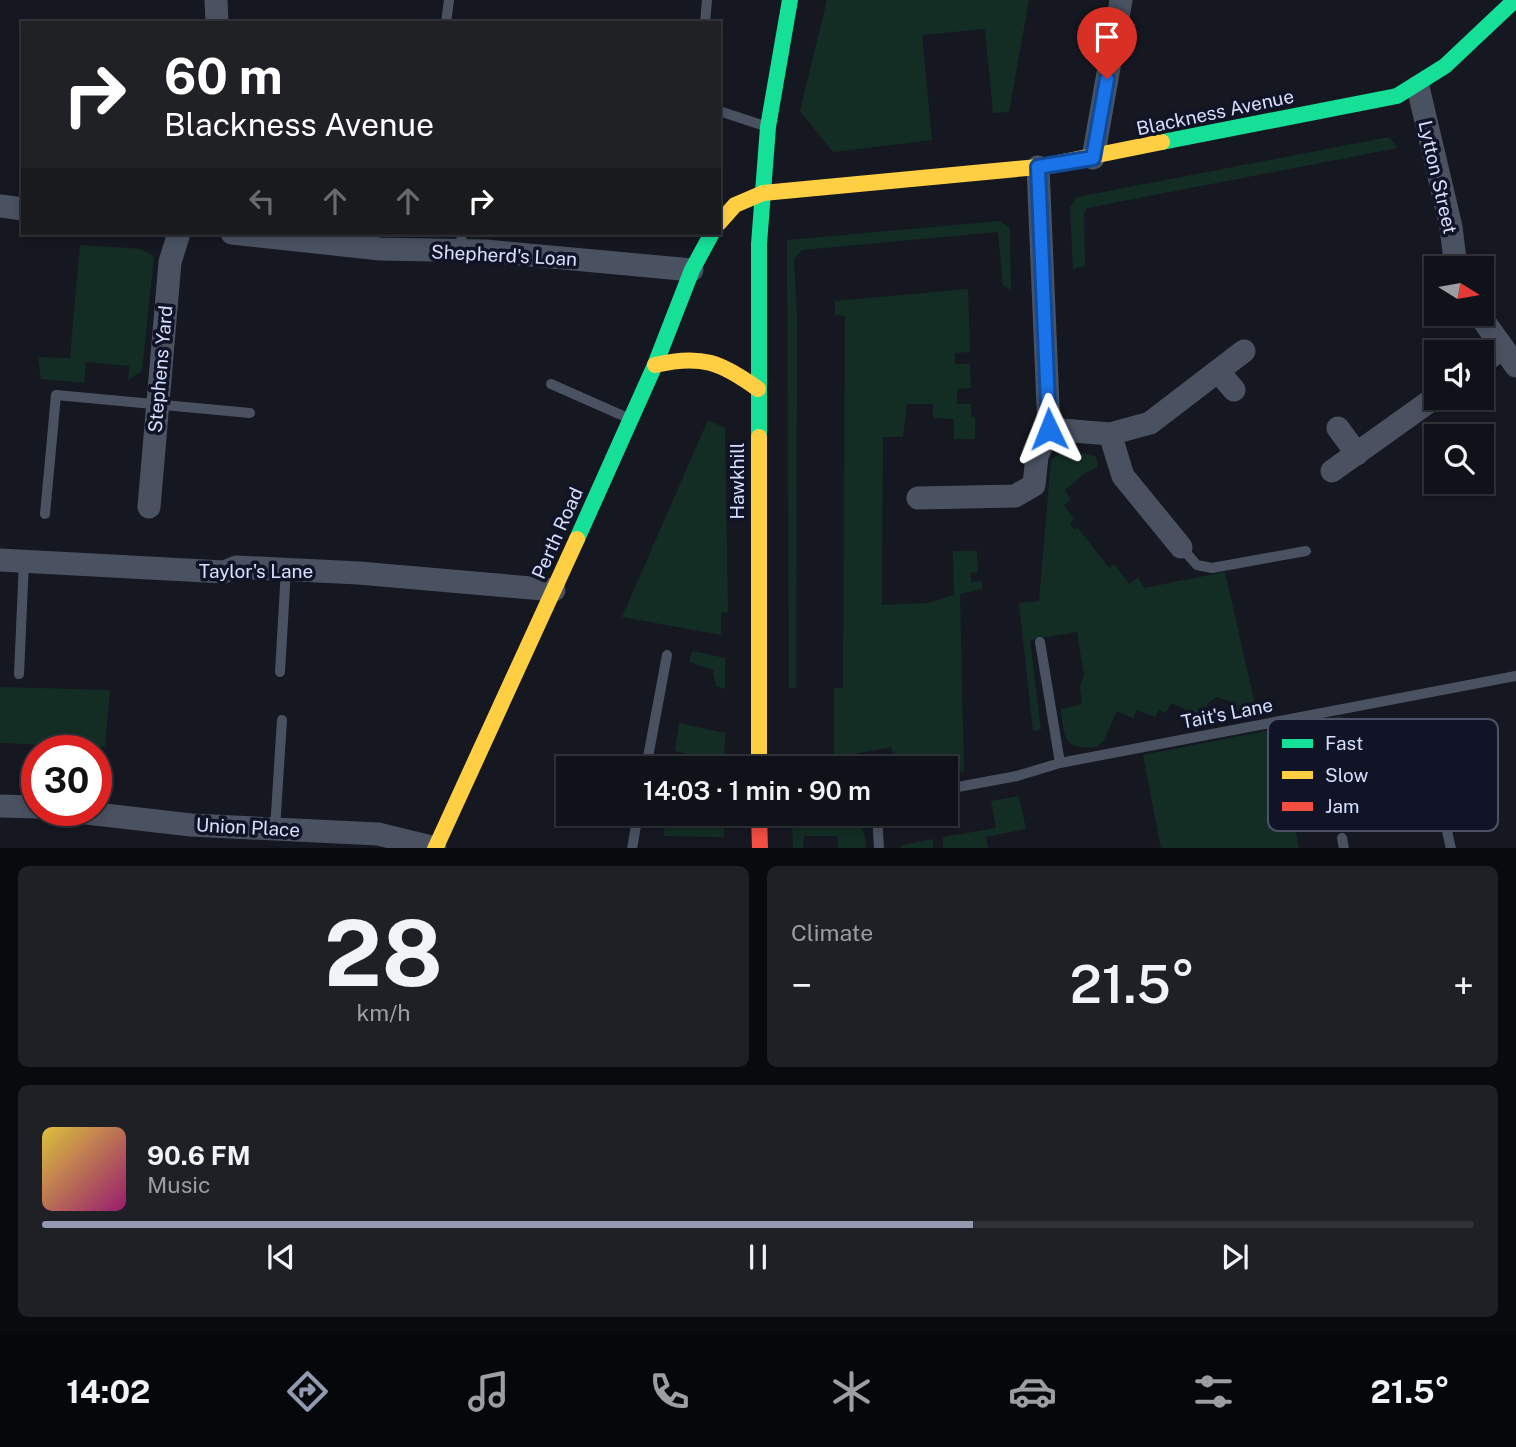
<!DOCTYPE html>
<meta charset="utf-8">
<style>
:root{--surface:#101219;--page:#1e2026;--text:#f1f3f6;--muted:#9c9ea2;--line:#303238;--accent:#929ab1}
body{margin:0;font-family:"Public Sans",sans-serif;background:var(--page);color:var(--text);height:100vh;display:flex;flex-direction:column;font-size:26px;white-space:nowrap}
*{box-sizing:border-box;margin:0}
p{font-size:23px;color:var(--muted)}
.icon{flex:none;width:38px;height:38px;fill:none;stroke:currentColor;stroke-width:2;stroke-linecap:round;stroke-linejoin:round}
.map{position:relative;height:848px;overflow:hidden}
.sheet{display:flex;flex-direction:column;gap:18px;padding:18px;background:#090a0e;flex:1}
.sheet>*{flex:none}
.hud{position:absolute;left:21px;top:21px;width:700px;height:214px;border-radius:0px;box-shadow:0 4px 10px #0003,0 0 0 2px var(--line);background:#202124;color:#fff;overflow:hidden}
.needle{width:46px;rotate:101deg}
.tools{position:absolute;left:1424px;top:256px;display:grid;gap:14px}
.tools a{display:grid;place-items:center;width:70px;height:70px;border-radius:0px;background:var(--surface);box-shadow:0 4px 10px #0003,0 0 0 2px var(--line);font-size:35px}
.speed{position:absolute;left:21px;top:735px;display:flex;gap:14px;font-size:35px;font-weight:700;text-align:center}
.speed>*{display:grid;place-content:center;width:91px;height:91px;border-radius:50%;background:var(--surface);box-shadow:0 4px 10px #0003,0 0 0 2px var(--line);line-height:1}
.speed .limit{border:10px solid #d22;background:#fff;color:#111}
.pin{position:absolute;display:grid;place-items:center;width:60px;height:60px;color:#fff;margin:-72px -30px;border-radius:50% 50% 50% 0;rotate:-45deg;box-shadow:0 0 7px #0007}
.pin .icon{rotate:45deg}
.me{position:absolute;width:77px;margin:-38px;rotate:358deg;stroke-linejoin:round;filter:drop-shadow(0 0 5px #0008)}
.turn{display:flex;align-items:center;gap:24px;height:147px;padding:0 28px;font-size:32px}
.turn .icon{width:91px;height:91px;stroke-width:2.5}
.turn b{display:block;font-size:49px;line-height:60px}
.lanes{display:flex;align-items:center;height:66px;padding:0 28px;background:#0003;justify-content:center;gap:35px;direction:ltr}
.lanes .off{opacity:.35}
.big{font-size:52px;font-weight:600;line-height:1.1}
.sheet .tile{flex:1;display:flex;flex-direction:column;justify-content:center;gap:10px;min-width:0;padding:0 24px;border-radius:10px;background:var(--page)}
.sheet .dial{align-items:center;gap:0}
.dial b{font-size:91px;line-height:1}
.song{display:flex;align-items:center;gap:21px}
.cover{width:84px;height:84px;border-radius:10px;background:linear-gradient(135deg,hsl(50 70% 55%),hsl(320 70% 35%))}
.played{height:7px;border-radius:4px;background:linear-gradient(90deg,var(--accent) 65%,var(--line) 65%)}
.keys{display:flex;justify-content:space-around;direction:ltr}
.heat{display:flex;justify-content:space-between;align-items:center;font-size:38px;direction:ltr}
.sheet .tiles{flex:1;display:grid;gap:18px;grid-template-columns:1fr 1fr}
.tile:last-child{grid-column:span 2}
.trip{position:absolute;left:556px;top:756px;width:402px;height:70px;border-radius:0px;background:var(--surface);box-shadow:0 4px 10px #0003,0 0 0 2px var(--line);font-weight:600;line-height:70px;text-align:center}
.menu{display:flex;height:112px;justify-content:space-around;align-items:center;background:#06070a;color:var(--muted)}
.menu .icon{width:49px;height:49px}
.menu .current{color:var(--accent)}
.menu b{font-size:32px;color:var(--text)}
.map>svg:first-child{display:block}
</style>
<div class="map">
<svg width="1516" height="849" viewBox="0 0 1516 849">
<rect width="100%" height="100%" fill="#151821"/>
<g fill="#132d24">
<path d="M827 0H1029L1009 112 993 113 985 29 922 35 932 140 833 152 800 111Z"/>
<path d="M1389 137 1398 148 1087 208 1084 213 1085 266 1073 269 1070 207 1077 197Z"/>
<path d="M1000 221 1010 228 1011 290 1003 285 998 232 802 250 794 259 797 315 796 688H789L787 240Z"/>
<path d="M80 245 141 249 154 256 142 371 128 380 129 366 86 362 84 383 41 379 38 357 70 358Z"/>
<path d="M968 289 970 352 955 353V364H970L971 388 957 389V404H971V417H975V439H954V419L933 418V404H907L903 437H883L882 605 927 603 954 595 953 551H977L978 572 971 573V582L982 581V589L960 594 964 772 947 775V768H896L891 747 834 758V688H843L845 316 835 315V301Z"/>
<path d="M708 420 725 428 728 612 721 613V635L622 617Z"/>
<path d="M1075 450 1096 457 1098 467 1085 473 1065 490 1071 500 1064 505 1074 519 1070 523 1074 529 1078 528 1109 568 1114 564 1129 584 1138 577 1144 588 1225 572 1256 709 1235 711 1232 702 1217 697 1209 702 1201 716 1171 703 1166 713 1159 710 1155 717 1137 710 1133 718 1117 711 1104 740 1097 747C1064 750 1064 739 1061 709L1082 704 1080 687 1084 675 1077 632 1030 640 1041 730 1033 731 1019 603 1039 601 1051 461 1061 452Z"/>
<path d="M692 651 725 658V689L716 686 713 670 689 662Z"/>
<path d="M0 687 110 690 105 747 0 743Z"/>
<path d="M1342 716 1345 730 1275 743 1282 781 1352 768 1359 804 1293 819 1299 848H1161L1143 755Z"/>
<path d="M679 723 725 733 724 763 675 751Z"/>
<path d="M1019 796 1026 829 986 837 988 848H943V837L996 828 991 801Z"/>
<path d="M665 818 724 825V837L664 836Z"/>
<path d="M806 819 814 827C838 821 866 810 866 848H838L837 836H804L803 848H793L792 821Z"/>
<path d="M933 839V848H900L902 845Z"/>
</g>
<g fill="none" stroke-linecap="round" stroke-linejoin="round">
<g stroke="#4a5262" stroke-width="10">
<path d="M446 23 449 0"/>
<path d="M705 23 707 0"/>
<path d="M719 111 765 126"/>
<path d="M460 252 462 233"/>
<path d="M551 384 628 418"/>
<path d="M45 514 56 395 250 413"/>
<path d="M1181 547 1197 565 1212 568 1306 551"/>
<path d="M1040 642 1060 763"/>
<path d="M280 672 286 569"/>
<path d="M19 674 24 561"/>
<path d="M646 768 667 655"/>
<path d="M947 789 1017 776 1060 763 1516 676"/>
<path d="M877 814 879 849"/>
<path d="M762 819 799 814"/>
<path d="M275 829 282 720"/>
<path d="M1342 838 1344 849"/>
<path d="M632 849 638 814"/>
<path d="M1451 849 1445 822 1468 817"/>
</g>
<g stroke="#4a5262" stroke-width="23">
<path d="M216 0 217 23"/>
<path d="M1418 87 1451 227 1456 268"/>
<path d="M1093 158 1121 0"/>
<path d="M1038 167 1049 429 1110 434 1150 423 1244 351"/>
<path d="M0 206 23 209"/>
<path d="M232 233 380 249 486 251 692 270"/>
<path d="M1478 313 1516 366"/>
<path d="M1482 363 1503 348"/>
<path d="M1218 371 1234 390"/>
<path d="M1338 428 1357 454"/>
<path d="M1110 434 1123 476 1181 547"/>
<path d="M1332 471 1437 396"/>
<path d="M918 498 1015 496 1034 485 1037 456 1049 429"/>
<path d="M149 507 170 262 179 233"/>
<path d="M0 560 224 572 236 567 359 573 554 590"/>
<path d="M0 806 37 807"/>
<path d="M61 810 191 825 378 834 435 848"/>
</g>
<g stroke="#16e098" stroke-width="16">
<path d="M1162 142 1397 96 1445 66 1515 0"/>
<path d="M759 437V244L768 127 790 0"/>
<path d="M577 539 655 365 692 270 712 233"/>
</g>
<g stroke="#ffcf43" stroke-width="16">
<path d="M719 223 735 205 763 193 1038 167 1162 142"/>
<path d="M655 365C701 354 721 362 758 389"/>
<path d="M759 437V768"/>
<path d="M435 849 577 539"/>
</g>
<path stroke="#f24e42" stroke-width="16" d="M759 814 760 849"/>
</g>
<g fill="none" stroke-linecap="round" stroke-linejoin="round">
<g stroke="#114b97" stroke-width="18">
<path id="route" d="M1049 429 1038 167 1093 158 1107 79"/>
</g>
<use href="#route" stroke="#1a73e8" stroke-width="12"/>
</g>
<g text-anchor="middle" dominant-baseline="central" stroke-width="7" stroke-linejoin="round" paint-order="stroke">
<g font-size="19" fill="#d6e0fe" stroke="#101426">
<text transform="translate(1215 112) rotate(-12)">Blackness Avenue</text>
<text transform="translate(1438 177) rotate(77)">Lytton Street</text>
<text transform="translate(504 255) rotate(3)">Shepherd's Loan</text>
<text transform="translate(160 369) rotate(-85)">Stephens Yard</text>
<text transform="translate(737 481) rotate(-90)">Hawkhill</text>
<text transform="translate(557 533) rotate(-66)">Perth Road</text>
<text x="256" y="571">Taylor's Lane</text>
<text transform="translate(1227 713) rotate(-11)">Tait's Lane</text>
<text transform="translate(248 827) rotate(3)">Union Place</text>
</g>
</g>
<rect x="1268" y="719" width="230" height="112" rx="10" fill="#101426" stroke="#4b5167" stroke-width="2"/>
<rect x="1282" y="739" width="31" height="9" fill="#16e098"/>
<rect x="1282" y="771" width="31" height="8" fill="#ffcf43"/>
<rect x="1282" y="802" width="31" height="9" fill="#f24e42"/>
<g font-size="19" fill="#d6e0fe">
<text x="1325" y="750">Fast</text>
<text x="1325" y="782">Slow</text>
<text x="1325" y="813">Jam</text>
</g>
</svg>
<div class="tools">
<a><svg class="needle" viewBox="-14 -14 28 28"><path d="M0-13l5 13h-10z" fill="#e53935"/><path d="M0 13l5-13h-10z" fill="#9c9ea2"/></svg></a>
<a><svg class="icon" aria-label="sound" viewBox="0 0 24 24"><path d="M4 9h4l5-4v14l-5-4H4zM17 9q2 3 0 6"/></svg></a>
<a><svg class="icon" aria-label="search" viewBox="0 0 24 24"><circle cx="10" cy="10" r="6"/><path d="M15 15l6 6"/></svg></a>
</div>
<div class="speed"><div class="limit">30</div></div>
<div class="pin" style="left:1107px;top:79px;background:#d93025"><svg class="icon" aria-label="arrive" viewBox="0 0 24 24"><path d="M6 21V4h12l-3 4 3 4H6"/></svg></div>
<svg class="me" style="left:1049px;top:429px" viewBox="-20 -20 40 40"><path d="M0-17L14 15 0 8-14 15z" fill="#1a73e8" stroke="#fff" stroke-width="4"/></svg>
<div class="trip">14:03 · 1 min · 90 m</div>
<div class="hud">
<div class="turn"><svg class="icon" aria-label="right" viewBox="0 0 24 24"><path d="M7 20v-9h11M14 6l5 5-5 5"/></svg><div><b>60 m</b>Blackness Avenue</div></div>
<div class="lanes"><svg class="icon off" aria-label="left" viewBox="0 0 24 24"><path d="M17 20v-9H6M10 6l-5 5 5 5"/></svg><svg class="icon off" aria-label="ahead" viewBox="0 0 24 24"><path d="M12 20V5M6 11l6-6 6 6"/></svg><svg class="icon off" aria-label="ahead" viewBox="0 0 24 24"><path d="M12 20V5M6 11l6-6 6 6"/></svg><svg class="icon" aria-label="right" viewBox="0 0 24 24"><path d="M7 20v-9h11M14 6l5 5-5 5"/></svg></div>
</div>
</div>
<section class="sheet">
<div class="tiles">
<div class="tile dial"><b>28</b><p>km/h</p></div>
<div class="tile"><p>Climate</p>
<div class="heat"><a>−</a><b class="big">21.5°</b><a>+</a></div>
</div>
<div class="tile">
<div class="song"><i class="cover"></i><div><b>90.6 FM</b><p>Music</p></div></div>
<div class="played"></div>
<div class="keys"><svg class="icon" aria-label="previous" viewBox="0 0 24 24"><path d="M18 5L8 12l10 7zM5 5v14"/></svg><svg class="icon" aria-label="pause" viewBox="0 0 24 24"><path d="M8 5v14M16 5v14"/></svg><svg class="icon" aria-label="next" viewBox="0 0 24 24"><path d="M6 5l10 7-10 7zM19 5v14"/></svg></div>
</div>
</div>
</section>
<nav class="menu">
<b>14:02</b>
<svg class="icon current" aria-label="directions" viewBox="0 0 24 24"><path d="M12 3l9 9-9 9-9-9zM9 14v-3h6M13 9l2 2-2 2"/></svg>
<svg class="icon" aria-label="music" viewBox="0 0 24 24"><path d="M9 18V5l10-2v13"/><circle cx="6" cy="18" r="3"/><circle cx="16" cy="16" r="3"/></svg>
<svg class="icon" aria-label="phone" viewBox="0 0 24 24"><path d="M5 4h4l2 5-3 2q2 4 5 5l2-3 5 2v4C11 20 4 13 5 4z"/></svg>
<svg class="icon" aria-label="climate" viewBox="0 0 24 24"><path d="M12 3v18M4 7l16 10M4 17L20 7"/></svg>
<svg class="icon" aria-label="car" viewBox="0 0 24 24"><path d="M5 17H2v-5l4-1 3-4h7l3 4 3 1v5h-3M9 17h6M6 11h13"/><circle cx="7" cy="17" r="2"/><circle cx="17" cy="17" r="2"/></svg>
<svg class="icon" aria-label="filters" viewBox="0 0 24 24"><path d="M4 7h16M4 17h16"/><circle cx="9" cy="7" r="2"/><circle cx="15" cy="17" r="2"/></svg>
<b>21.5°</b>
</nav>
